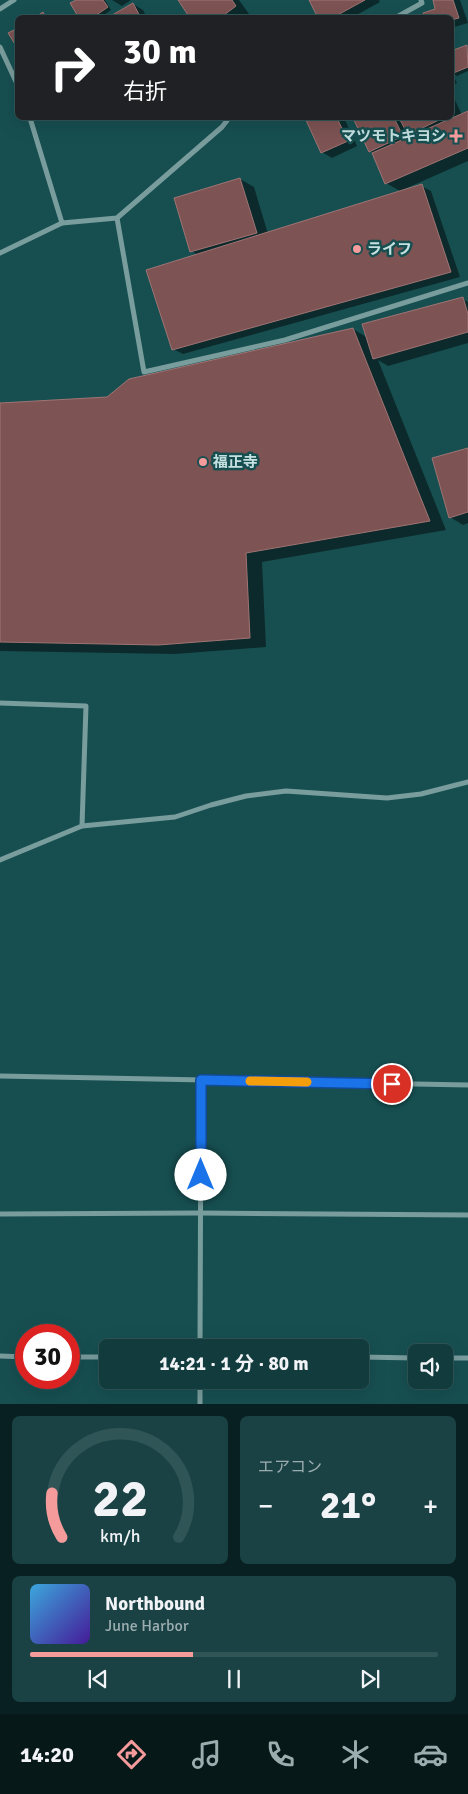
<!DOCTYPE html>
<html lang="ja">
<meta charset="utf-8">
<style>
:root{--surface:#113b3d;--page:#1a4244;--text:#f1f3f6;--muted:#9cadb0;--line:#305557;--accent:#f59b9c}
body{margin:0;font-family:Signika,"Noto Sans JP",sans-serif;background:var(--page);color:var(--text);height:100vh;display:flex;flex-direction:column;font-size:19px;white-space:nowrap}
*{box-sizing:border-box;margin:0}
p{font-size:16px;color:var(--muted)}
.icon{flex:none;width:28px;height:28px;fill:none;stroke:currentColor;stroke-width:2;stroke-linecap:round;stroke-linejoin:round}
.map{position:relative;height:1404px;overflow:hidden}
.details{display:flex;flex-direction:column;gap:12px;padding:12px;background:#092022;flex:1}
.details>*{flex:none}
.guide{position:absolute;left:15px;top:15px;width:439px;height:105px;border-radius:8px;box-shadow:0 5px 20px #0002,0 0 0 1px var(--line);background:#202124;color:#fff;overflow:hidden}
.controls{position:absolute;left:408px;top:1344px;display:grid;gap:10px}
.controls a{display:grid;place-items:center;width:45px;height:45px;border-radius:8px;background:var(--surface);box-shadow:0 5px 20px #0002,0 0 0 1px var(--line);font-size:25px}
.speed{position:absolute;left:15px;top:1324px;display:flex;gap:10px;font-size:25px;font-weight:700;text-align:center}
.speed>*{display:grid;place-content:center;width:65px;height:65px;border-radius:50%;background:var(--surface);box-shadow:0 5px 20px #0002,0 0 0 1px var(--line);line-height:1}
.speed .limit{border:8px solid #d22;background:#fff;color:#111}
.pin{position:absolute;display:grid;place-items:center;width:42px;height:42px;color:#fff;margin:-21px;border:2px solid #fff;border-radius:50%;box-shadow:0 1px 5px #0007}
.me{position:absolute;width:55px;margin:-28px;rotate:0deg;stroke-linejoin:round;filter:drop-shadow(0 0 4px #0008)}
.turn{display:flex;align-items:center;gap:18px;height:105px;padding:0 25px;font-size:22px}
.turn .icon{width:65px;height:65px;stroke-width:2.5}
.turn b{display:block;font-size:35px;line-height:42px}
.big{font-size:38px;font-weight:700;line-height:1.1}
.details .tile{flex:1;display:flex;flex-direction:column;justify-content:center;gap:8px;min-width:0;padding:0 18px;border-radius:8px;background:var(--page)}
.details .dial{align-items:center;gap:0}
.dial svg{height:130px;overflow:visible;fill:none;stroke:var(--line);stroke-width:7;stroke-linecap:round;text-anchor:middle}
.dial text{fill:var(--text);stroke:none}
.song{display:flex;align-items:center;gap:15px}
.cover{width:60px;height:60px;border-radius:8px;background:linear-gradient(135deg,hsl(200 70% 55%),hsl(260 70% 35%))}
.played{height:5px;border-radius:2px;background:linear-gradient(90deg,var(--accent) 40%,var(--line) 40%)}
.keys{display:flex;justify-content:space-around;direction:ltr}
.heat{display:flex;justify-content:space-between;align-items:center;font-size:28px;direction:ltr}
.details .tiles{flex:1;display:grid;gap:12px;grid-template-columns:1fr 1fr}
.tile:last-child{grid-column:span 2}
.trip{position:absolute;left:99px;top:1339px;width:270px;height:50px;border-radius:8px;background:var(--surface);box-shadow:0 5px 20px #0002,0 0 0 1px var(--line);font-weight:700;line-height:50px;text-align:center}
.tabs{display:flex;height:80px;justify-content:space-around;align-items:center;background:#071818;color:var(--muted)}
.tabs .icon{width:35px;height:35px}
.tabs .on{color:var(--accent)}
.tabs b{font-size:22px;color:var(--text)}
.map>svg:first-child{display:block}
</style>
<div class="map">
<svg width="468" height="1404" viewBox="0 0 468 1404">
<rect width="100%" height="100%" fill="#174f51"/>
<g fill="#0007">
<path d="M78 0H105L111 10 100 18H81Z"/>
<path d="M112 0H131L122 6Z"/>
<path d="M180 0H239L249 14 244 18H192Z"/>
<path d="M310 0H379L380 2 351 18H319Z"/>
<path d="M434 0H460L468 23 451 28V18L437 10Z"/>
<path d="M133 4 143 10 147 18H110Z"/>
<path d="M467 47 468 71 457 76 452 73 457 83 451 86V53Z"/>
<path d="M451 96 454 98 462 115 468 113V161L400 191 386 183 374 153 370 151 354 118H451Z"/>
<path d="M306 118H344L357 146 332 158 322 152Z"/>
<path d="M240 179 254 187 268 234 421 186 431 191 460 277 183 354 173 349 198 255 192 251Z"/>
<path d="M463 299 468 302V343L388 366 378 360 446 530 262 562 266 647 175 654 0 651V405L107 398 353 329 368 338Z"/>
<path d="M468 450V523L463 525 450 517Z"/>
</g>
<g fill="#7d5353" stroke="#a07474">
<path d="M76 0H103L108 7 92 18H79L70 3Z"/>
<path d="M178 0H232L236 6 220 18H190Z"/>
<path d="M309 0H365L332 18H318Z"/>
<path d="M433 0H453L459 18 451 20V18H424L423 13 435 9Z"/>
<path d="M133 3 141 18H107Z"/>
<path d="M43 12 46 18H34Z"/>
<path d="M18 28V49L8 33Z"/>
<path d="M467 45 468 67 451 74V51Z"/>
<path d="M468 111V148L385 184 372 153Z"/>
<path d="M305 118H337L348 141 321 153Z"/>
<path d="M353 118H394L403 136 369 152Z"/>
<path d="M399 118H443L408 135Z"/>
<path d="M240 178 257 233 190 252 174 198Z"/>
<path d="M422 184 451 272 172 350 146 270Z"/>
<path d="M463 297 468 314V332L373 359 362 324Z"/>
<path d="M353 328 430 521 246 553 250 638 158 645 0 642V403L107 397 129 379Z"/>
<path d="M468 448V512L449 518 432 458Z"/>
</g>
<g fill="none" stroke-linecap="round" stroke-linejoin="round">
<g stroke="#799c9d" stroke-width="5">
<path d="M0 9 14 0"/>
<path d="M395 18 422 3 421 0"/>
<path d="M0 47 18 86"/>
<path d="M30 118 62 223 117 218 222 127 229 118"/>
<path d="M117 218 144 372 285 340 468 283"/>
<path d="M0 253 62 223"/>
<path d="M0 703 86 706 82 826"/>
<path d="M0 860 82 826 175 817 211 805 246 796 286 791 387 798 421 794 468 782"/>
<path d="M0 1076 468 1085"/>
<path d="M0 1214 200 1213 468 1215"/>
<path d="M200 1348 201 1080"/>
<path d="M0 1356 26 1357"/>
<path d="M69 1357H108"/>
<path d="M360 1357 416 1358"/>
<path d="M444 1358H468"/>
<path d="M200 1404V1380"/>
</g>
</g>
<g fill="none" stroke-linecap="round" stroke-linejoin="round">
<g stroke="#114b97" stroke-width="12">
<path id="route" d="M201 1175V1080L392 1084"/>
</g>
<use href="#route" stroke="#1a73e8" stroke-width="9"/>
<path stroke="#f59e0b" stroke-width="9" d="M250 1081 307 1082"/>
</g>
<g fill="#f59b9c" stroke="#174f51" stroke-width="2">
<path d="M453.5 128.5h5v5h5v5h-5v5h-5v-5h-5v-5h5z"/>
<circle cx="357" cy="249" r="5"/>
<circle cx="203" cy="462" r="5"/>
</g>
<g text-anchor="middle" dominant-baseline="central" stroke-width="5" stroke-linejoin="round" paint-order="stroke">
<g font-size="15" font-weight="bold" fill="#c5e0e1" stroke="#174f51" text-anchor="start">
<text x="446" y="136" text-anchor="end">マツモトキヨシ</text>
<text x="367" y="249">ライフ</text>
<text x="213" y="462">福正寺</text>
</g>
</g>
</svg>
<div class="controls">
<a><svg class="icon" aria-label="sound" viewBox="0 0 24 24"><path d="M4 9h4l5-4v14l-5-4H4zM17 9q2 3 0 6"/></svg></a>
</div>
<div class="speed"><div class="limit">30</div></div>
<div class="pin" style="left:392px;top:1084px;background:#d93025"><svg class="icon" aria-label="arrive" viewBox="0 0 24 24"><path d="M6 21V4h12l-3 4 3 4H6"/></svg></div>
<svg class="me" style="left:201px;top:1175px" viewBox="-20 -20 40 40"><circle r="19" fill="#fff"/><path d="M0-13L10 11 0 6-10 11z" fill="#1a73e8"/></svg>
<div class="trip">14:21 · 1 分 · 80 m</div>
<div class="guide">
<div class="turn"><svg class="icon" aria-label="right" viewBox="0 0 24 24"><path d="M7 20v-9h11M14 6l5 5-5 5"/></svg><div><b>30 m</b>右折</div></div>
</div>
</div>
<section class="details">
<div class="tiles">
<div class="tile dial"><svg viewBox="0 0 100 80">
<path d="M14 69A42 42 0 1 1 86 69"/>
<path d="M14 69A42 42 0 0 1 8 42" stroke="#f59b9c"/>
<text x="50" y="56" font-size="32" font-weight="700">22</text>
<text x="50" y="72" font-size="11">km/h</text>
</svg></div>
<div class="tile"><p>エアコン</p>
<div class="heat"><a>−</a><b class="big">21°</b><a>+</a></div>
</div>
<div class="tile">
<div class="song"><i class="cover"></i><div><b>Northbound</b><p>June Harbor</p></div></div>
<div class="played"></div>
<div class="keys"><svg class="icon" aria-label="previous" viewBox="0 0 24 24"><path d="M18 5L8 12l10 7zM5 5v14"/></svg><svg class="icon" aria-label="pause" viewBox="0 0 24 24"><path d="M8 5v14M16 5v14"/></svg><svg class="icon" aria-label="next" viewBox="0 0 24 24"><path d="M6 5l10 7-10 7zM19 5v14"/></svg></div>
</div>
</div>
</section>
<nav class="tabs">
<b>14:20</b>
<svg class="icon on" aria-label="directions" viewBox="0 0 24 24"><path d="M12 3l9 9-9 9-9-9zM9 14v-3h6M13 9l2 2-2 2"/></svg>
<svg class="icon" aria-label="music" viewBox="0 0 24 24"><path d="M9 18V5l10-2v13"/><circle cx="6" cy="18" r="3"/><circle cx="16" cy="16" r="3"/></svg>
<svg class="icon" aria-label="phone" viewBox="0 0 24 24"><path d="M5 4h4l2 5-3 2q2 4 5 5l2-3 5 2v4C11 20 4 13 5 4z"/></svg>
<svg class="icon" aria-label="climate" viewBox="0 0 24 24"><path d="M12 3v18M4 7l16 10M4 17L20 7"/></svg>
<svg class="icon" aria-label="car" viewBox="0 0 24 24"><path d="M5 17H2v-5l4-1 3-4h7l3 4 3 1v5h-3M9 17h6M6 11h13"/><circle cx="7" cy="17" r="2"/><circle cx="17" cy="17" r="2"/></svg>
</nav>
